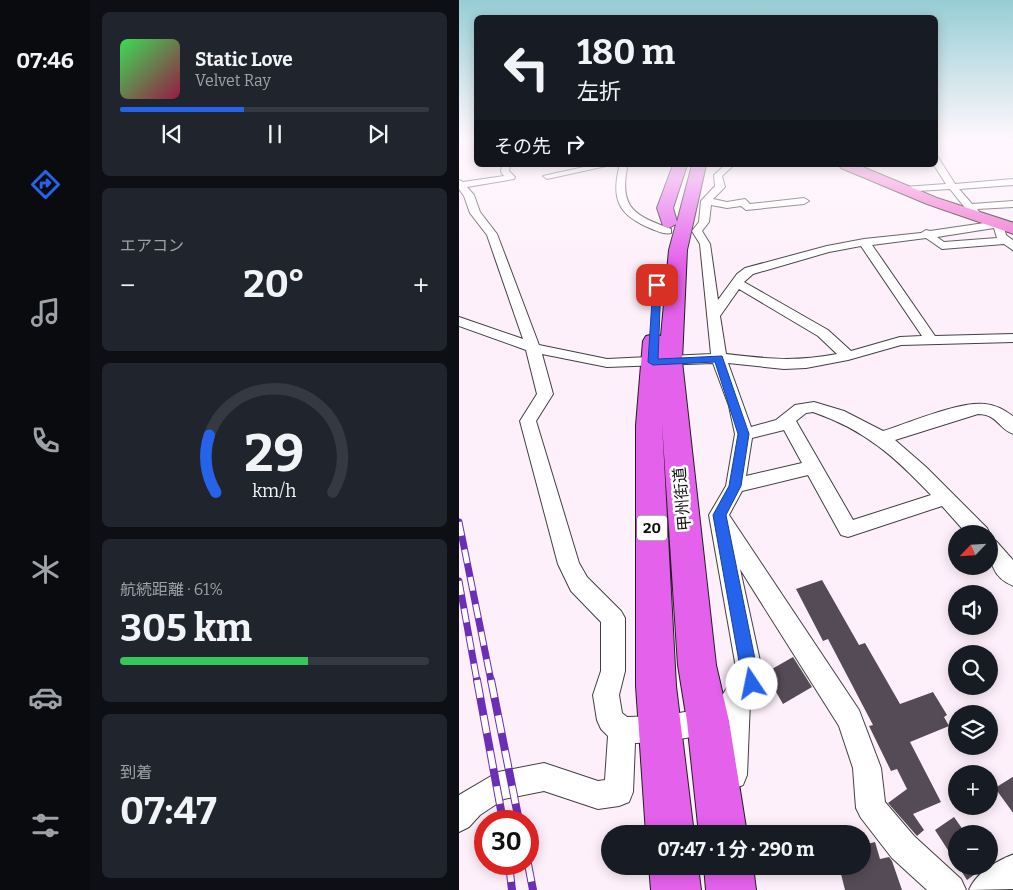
<!DOCTYPE html>
<html lang="ja">
<meta charset="utf-8">
<style>
:root{--surface:#171b24;--page:#20242c;--text:#f1f3f6;--muted:#9ea1a6;--line:#363941;--accent:#2563eb}
body{margin:0;font-family:Bitter,"Noto Sans JP",serif;background:var(--page);color:var(--text);height:100vh;display:flex;flex-direction:column;font-size:19px;white-space:nowrap}
*{box-sizing:border-box;margin:0}
p{font-size:16px;color:var(--muted)}
.icon{flex:none;width:28px;height:28px;fill:none;stroke:currentColor;stroke-width:2;stroke-linecap:round;stroke-linejoin:round}
.map{position:relative;flex:1;overflow:hidden}
.side{display:flex;flex-direction:column;gap:12px;padding:12px;background:#0d0f14;width:369px}
.side>*{flex:none}
.hud{position:absolute;left:15px;top:15px;width:464px;height:152px;border-radius:8px;box-shadow:0 2px 12px #0003;background:#171b24;color:var(--text);overflow:hidden}
.needle{width:32px;rotate:245deg}
.tools{position:absolute;left:489px;top:525px;display:grid;gap:10px}
.tools a{display:grid;place-items:center;width:50px;height:50px;border-radius:50%;background:var(--surface);box-shadow:0 2px 12px #0003;font-size:25px}
.speed{position:absolute;left:15px;top:810px;display:flex;gap:10px;font-size:25px;font-weight:700;text-align:center}
.speed>*{display:grid;place-content:center;width:65px;height:65px;border-radius:50%;background:var(--surface);box-shadow:0 2px 12px #0003;line-height:1}
.speed .limit{border:8px solid #d22;background:#fff;color:#111}
.pin{position:absolute;display:grid;place-items:center;width:42px;height:42px;color:#fff;margin:-21px;border-radius:10px;box-shadow:0 2px 8px #0006}
.me{position:absolute;width:55px;margin:-28px;rotate:349deg;stroke-linejoin:round;filter:drop-shadow(0 0 4px #0008)}
.turn{display:flex;align-items:center;gap:18px;height:105px;padding:0 20px;font-size:22px}
.turn .icon{width:65px;height:65px;stroke-width:2.5}
.turn b{display:block;font-size:35px;line-height:42px}
.then{display:flex;align-items:center;height:48px;padding:0 20px;background:#0003;gap:10px;font-size:19px}
.big{font-size:38px;font-weight:700;line-height:1.1}
.side .tile{flex:1;display:flex;flex-direction:column;justify-content:center;gap:8px;min-width:0;padding:0 18px;border-radius:8px;background:var(--page)}
.side .dial{align-items:center;gap:0}
.dial svg{height:130px;overflow:visible;fill:none;stroke:var(--line);stroke-width:7;stroke-linecap:round;text-anchor:middle}
.dial text{fill:var(--text);stroke:none}
.song{display:flex;align-items:center;gap:15px}
.cover{width:60px;height:60px;border-radius:8px;background:linear-gradient(135deg,hsl(130 70% 55%),hsl(340 70% 35%))}
.played{height:5px;border-radius:2px;background:linear-gradient(90deg,var(--accent) 40%,var(--line) 40%)}
.keys{display:flex;justify-content:space-around;direction:ltr}
.heat{display:flex;justify-content:space-between;align-items:center;font-size:28px;direction:ltr}
.charge{height:8px;border-radius:4px;background:linear-gradient(90deg,#34c759 61%,var(--line) 0)}
.trip{position:absolute;left:142px;top:825px;width:270px;height:50px;border-radius:25px;background:var(--surface);box-shadow:0 2px 12px #0003;font-weight:700;line-height:50px;text-align:center}
main{display:flex;flex:1;min-height:0}
.menu{display:flex;flex-direction:column;width:90px;justify-content:space-around;align-items:center;background:#090b0e;color:var(--muted)}
.menu .icon{width:35px;height:35px}
.menu .selected{color:var(--accent)}
.menu b{font-size:22px;color:var(--text)}
.map>svg:first-child{display:block}
</style>
<main>
<nav class="menu">
<b>07:46</b>
<svg class="icon selected" aria-label="directions" viewBox="0 0 24 24"><path d="M12 3l9 9-9 9-9-9zM9 14v-3h6M13 9l2 2-2 2"/></svg>
<svg class="icon" aria-label="music" viewBox="0 0 24 24"><path d="M9 18V5l10-2v13"/><circle cx="6" cy="18" r="3"/><circle cx="16" cy="16" r="3"/></svg>
<svg class="icon" aria-label="phone" viewBox="0 0 24 24"><path d="M5 4h4l2 5-3 2q2 4 5 5l2-3 5 2v4C11 20 4 13 5 4z"/></svg>
<svg class="icon" aria-label="climate" viewBox="0 0 24 24"><path d="M12 3v18M4 7l16 10M4 17L20 7"/></svg>
<svg class="icon" aria-label="car" viewBox="0 0 24 24"><path d="M5 17H2v-5l4-1 3-4h7l3 4 3 1v5h-3M9 17h6M6 11h13"/><circle cx="7" cy="17" r="2"/><circle cx="17" cy="17" r="2"/></svg>
<svg class="icon" aria-label="filters" viewBox="0 0 24 24"><path d="M4 7h16M4 17h16"/><circle cx="9" cy="7" r="2"/><circle cx="15" cy="17" r="2"/></svg>
</nav>
<section class="side">
<div class="tile">
<div class="song"><i class="cover"></i><div><b>Static Love</b><p>Velvet Ray</p></div></div>
<div class="played"></div>
<div class="keys"><svg class="icon" aria-label="previous" viewBox="0 0 24 24"><path d="M18 5L8 12l10 7zM5 5v14"/></svg><svg class="icon" aria-label="pause" viewBox="0 0 24 24"><path d="M8 5v14M16 5v14"/></svg><svg class="icon" aria-label="next" viewBox="0 0 24 24"><path d="M6 5l10 7-10 7zM19 5v14"/></svg></div>
</div>
<div class="tile"><p>エアコン</p>
<div class="heat"><a>−</a><b class="big">20°</b><a>+</a></div>
</div>
<div class="tile dial"><svg viewBox="0 0 100 80">
<path d="M14 69A42 42 0 1 1 86 69"/>
<path d="M14 69A42 42 0 0 1 10 34" stroke="#2563eb"/>
<text x="50" y="56" font-size="32" font-weight="700">29</text>
<text x="50" y="72" font-size="11">km/h</text>
</svg></div>
<div class="tile"><p>航続距離 · 61%</p><b class="big">305 km</b><div class="charge"></div></div>
<div class="tile"><p>到着</p><b class="big">07:47</b></div>
</section>
<div class="map">
<svg width="555" height="890" viewBox="0 0 555 890">
<rect width="100%" height="100%" fill="#fef0fa"/>
<g fill="#554b56">
<path d="M363 580 400 645 406 643 441 704 474 692 488 715 485 717 490 726 451 742 482 802 454 814 465 830 458 836 429 803 448 789 438 769 432 771 410 726 414 725 369 639 364 641 337 589Z"/>
<path d="M334 657 353 687 324 704 306 673Z"/>
<path d="M555 776V814L536 788Z"/>
<path d="M495 817 507 834H498V864L476 830Z"/>
<path d="M416 842 421 859 430 857 433 861 443 890H386L380 866H404V845Z"/>
<path d="M499 866H527L508 880Z"/>
</g>
<g fill="none" stroke-linecap="round" stroke-linejoin="round">
<g stroke="#414141" stroke-width="2">
<g id="street">
<path d="M476 157H479L496 184 555 179V185L500 189 513 204 555 201V207L518 209 524 217 519 220 515 219 491 189 442 192V188L445 187 487 184 475 165Z"/>
<path d="M43 165H51L50 171 56 177 55 179 8 187 15 195 21 212 38 234 80 345 148 359 252 354 241 244 233 231 240 222 242 201 256 186 255 175 266 165H275L263 176 266 187 254 199 268 202 286 199 291 204 345 198 350 201 345 204 287 210 282 206 268 208 252 205 250 222 243 231 251 244 259 300 278 274 286 268 368 246 405 239 462 233 467 230 471 231 539 221 544 224 547 235 555 241V251L545 244 483 249 467 238 413 245 476 336 555 334V342L442 345 389 360 347 368 325 369 269 363 292 427 317 420 336 405 355 402 385 411 424 431C450 423 500 401 526 404 537 405 546 410 555 417V434C540 430 539 414 519 414L436 440 467 467 528 528 531 534 530 536V534H508L483 506 389 537 382 535 349 475 283 491 270 515 400 710 422 768 426 802 455 836 502 879 507 890H468L433 858 402 818 397 808 394 768 380 726 281 569 306 684 302 693 291 701 288 775 284 785 274 789 264 785 260 775 263 732 202 742 176 743 174 792 170 802 160 806 139 809 85 791 45 799 21 815 10 827 0 832V795L39 772 85 763 139 781 146 780 149 736 142 729 138 720 134 695 142 671V622L112 591 99 564 61 421 78 394 67 350 0 326V317L64 339 28 235 11 213 5 196 0 189V180L4 182 45 176 42 172ZM535 228 538 238 485 242 478 237ZM402 246 463 336 441 337 392 351 369 330 285 282 294 274 370 252ZM280 289 359 336 378 354C335 362 310 359 267 354L261 316ZM83 354 148 367 254 363 270 406 276 434 267 486 250 515 279 679 269 686 256 707 202 716 168 717 163 713 160 695 166 671V618L162 611 128 577 120 563 77 421 94 394ZM354 412C406 430 435 456 472 495L394 520 337 421 347 413ZM325 430 343 463 287 476 293 438Z"/>
<path d="M134 165H152L88 179 84 176Z"/>
<path d="M158 165H166L168 168C160 209 177 216 212 229V233C205 235 199 231 193 229 161 216 152 201 160 168Z"/>
<path d="M530 539 537 541 555 561V586C532 578 530 558 530 539Z"/>
<path d="M555 854V889L510 890C517 873 537 861 555 854Z"/>
</g>
</g>
<g stroke="#1f1f1f" stroke-width="2">
<path id="primary" d="M380 165H399L478 198 555 223V234L468 204 382 168Z"/>
</g>
<g stroke="#1f1f1f" stroke-width="2">
<g id="highway">
<path d="M214 165H228L214 208 218 222 233 165H247L228 250 223 361 257 665 270 721 288 834H240L228 721 219 665 203 423 217 686 235 834H187L177 686V425L184 341 187 336 195 334 202 336 210 250 217 224 210 228 204 226 198 208Z"/>
<path d="M190 866H239L242 890H192Z"/>
<path d="M245 866H294L297 890H247Z"/>
</g>
</g>
<use href="#street" fill="#fff" fill-rule="evenodd"/>
<use href="#primary" fill="#f06ecf" fill-rule="evenodd"/>
<use href="#highway" fill="#e461eb" fill-rule="evenodd"/>
<g stroke="#6b2eb6" stroke-width="7">
<g id="rail-far1">
<path d="M0 522 32 681"/>
<path d="M0 581 18 681"/>
</g>
</g>
<g stroke="#6b2eb6" stroke-width="8">
<g id="rail">
<path d="M18 680 44 821"/>
<path d="M32 680 60 821"/>
<path d="M50 864 53 890"/>
<path d="M69 864 74 890"/>
</g>
</g>
<use href="#rail-far1" stroke="#fff" stroke-width="5" stroke-dasharray="14" stroke-linecap="butt"/>
<use href="#rail" stroke="#fff" stroke-width="6" stroke-dasharray="18" stroke-linecap="butt"/>
</g>
<linearGradient id="sky" x2="0" y2="1"><stop stop-color="#97cdd5"/><stop offset="0.53" stop-color="#fff8fd"/><stop offset="1" stop-color="#fff8fd" stop-opacity="0"/></linearGradient>
<rect width="555" height="263" fill="url(#sky)"/>
<path fill="#2563eb" stroke="#184099" d="M198 282 202 285 199 359 263 356 290 434 282 486 267 515 301 684 298 689 293 692 287 689 284 684 254 515 270 486 279 434 256 362 194 365 189 362 194 285Z"/>
<g text-anchor="middle" dominant-baseline="central" stroke-width="5" stroke-linejoin="round" paint-order="stroke">
<rect fill="#fff" stroke="#565656" stroke-width="1" x="178" y="515.5" width="30" height="25" rx="4"/>
<g font-size="15" font-weight="bold" fill="#0e0e0e">
<text x="193" y="528">20</text>
</g>
<g font-size="16" fill="#0e0e0e" stroke="#fff">
<text transform="translate(223 499) rotate(-95)">甲州街道</text>
</g>
</g>
</svg>
<div class="tools">
<a><svg class="needle" viewBox="-14 -14 28 28"><path d="M0-13l5 13h-10z" fill="#e53935"/><path d="M0 13l5-13h-10z" fill="#9ea1a6"/></svg></a>
<a><svg class="icon" aria-label="sound" viewBox="0 0 24 24"><path d="M4 9h4l5-4v14l-5-4H4zM17 9q2 3 0 6"/></svg></a>
<a><svg class="icon" aria-label="search" viewBox="0 0 24 24"><circle cx="10" cy="10" r="6"/><path d="M15 15l6 6"/></svg></a>
<a><svg class="icon" aria-label="layers" viewBox="0 0 24 24"><path d="M12 4l9 5-9 5-9-5zM3 14l9 5 9-5"/></svg></a>
<a>+</a>
<a>−</a>
</div>
<div class="speed"><div class="limit">30</div></div>
<div class="pin" style="left:198px;top:285px;background:#d93025"><svg class="icon" aria-label="arrive" viewBox="0 0 24 24"><path d="M6 21V4h12l-3 4 3 4H6"/></svg></div>
<svg class="me" style="left:293px;top:684px" viewBox="-20 -20 40 40"><circle r="19" fill="#fff"/><path d="M0-13L10 11 0 6-10 11z" fill="#2563eb"/></svg>
<div class="trip">07:47 · 1 分 · 290 m</div>
<div class="hud">
<div class="turn"><svg class="icon" aria-label="left" viewBox="0 0 24 24"><path d="M17 20v-9H6M10 6l-5 5 5 5"/></svg><div><b>180 m</b>左折</div></div>
<div class="then">その先<svg class="icon" aria-label="right" viewBox="0 0 24 24"><path d="M7 20v-9h11M14 6l5 5-5 5"/></svg></div>
</div>
</div>
</main>
